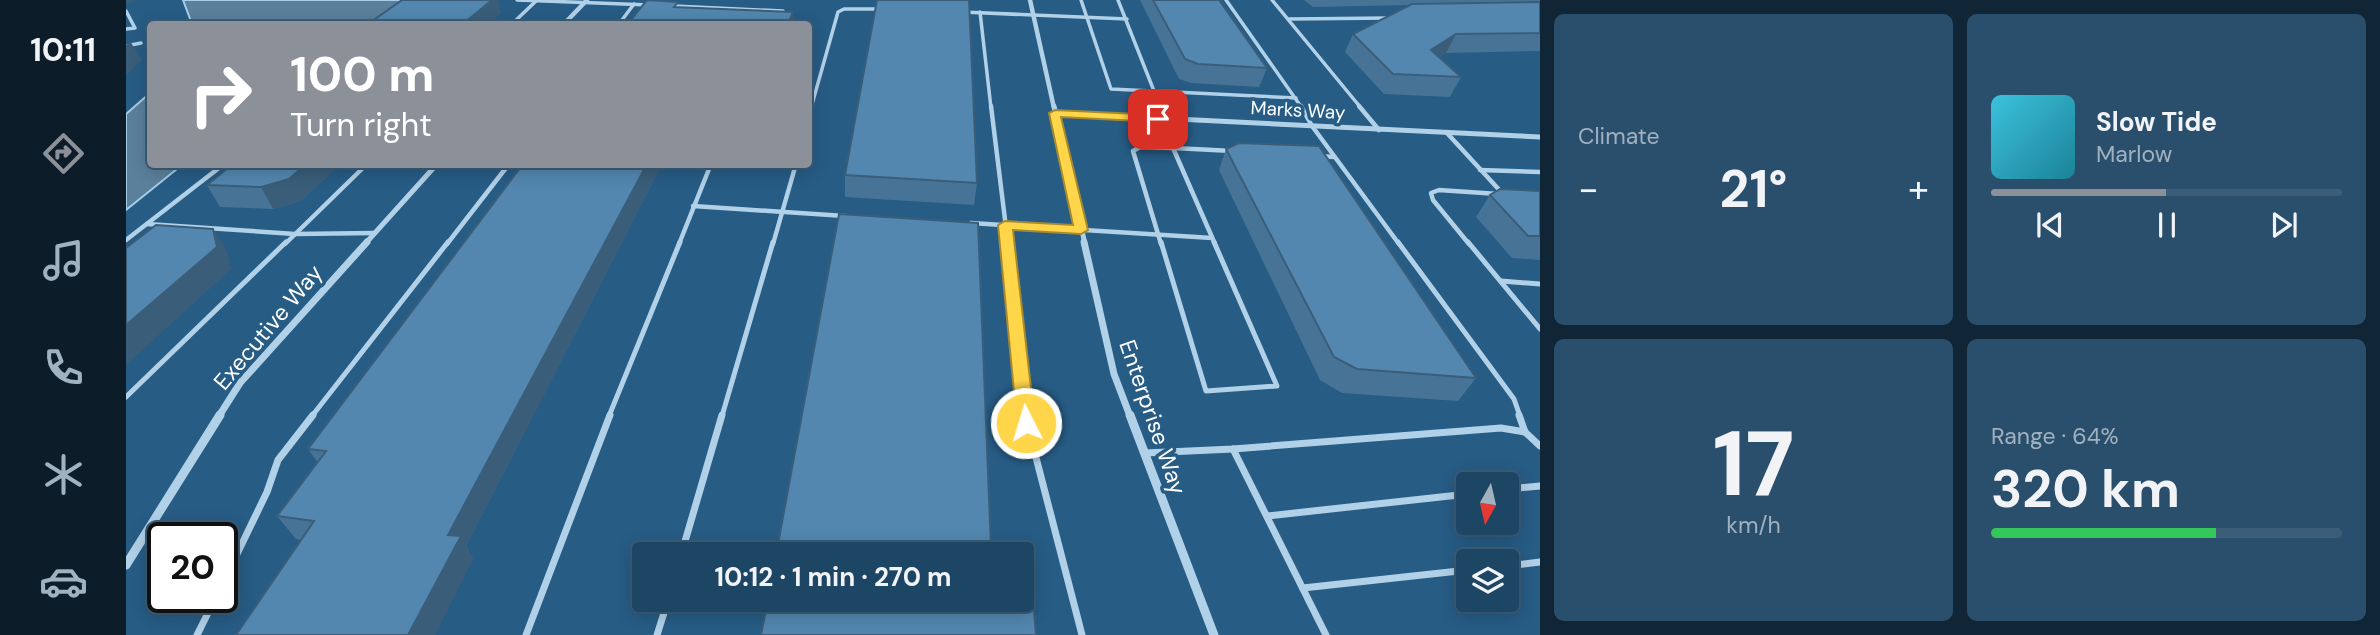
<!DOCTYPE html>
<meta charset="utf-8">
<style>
:root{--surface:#1d4564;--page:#2a4f6d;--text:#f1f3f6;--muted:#a0b1bf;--line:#3b5d78;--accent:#8c9099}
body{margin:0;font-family:"DM Sans",sans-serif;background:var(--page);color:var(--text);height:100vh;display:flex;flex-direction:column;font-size:26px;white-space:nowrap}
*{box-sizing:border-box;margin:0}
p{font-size:23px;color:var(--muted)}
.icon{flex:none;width:38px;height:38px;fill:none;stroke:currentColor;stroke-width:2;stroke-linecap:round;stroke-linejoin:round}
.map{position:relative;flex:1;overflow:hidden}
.panel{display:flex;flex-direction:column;gap:14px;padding:14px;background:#102637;width:840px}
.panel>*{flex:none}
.top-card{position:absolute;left:21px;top:21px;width:665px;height:147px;border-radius:7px;box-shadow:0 4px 18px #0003,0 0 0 2px var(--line);background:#8c9099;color:#fff;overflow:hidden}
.needle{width:46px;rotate:188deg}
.buttons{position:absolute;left:1330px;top:472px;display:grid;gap:14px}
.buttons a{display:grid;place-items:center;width:63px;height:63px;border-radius:7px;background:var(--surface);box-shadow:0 4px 18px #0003,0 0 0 2px var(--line);font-size:35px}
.speed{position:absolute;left:21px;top:522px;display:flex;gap:14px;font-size:35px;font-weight:700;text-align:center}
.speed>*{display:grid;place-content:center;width:91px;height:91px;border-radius:50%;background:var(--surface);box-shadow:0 4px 18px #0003,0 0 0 2px var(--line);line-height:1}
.speed .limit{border:4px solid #111;border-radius:10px;background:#fff;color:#111}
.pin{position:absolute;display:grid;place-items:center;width:60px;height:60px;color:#fff;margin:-30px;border-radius:14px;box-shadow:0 4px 10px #0006}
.me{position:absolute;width:77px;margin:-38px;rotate:355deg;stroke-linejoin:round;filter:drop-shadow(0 0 5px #0008)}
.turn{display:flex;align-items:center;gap:24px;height:147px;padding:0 28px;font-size:32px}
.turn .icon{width:91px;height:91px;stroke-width:2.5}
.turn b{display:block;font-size:49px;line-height:60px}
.big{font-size:52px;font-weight:700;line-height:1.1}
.panel .widget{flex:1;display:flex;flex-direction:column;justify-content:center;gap:10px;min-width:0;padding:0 24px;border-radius:10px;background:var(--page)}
.panel .dial{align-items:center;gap:0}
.dial b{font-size:91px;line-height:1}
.song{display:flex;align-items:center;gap:21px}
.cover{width:84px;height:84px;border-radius:10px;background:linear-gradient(135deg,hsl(190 70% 55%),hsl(190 70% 35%))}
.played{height:7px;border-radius:4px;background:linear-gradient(90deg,var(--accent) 50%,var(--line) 50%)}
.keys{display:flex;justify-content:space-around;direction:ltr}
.heat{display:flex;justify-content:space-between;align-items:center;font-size:38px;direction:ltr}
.charge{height:10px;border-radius:5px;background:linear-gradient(90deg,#34c759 64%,var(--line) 0)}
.panel .tiles{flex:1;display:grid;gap:14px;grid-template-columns:repeat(2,1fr)}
.trip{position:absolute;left:506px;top:542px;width:402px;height:70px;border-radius:7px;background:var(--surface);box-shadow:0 4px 18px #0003,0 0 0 2px var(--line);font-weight:700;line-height:70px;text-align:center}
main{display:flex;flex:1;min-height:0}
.dock{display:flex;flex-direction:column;width:126px;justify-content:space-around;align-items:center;background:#0c1c28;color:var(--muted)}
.dock .icon{width:49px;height:49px}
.dock .active{color:var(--accent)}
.dock b{font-size:32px;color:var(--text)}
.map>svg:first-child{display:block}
</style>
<main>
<nav class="dock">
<b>10:11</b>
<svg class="icon active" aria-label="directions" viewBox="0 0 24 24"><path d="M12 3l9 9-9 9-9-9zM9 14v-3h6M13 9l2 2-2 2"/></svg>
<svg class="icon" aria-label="music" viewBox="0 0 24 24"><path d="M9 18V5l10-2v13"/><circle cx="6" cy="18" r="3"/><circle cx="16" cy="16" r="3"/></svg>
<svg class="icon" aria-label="phone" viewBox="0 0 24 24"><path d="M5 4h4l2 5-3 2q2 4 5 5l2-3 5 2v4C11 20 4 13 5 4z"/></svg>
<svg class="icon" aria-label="climate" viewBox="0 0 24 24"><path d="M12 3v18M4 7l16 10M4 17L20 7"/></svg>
<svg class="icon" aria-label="car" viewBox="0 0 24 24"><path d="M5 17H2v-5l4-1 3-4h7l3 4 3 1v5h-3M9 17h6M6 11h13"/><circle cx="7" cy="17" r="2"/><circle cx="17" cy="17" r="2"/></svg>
</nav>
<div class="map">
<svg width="1414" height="635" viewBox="0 0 1414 635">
<rect width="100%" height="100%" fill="#275c85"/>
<g fill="#5b809c" stroke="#a6cde8" stroke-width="2">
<path d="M57 0H282L252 24H66Z"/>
<path d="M24 93V164L56 165 0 210V114Z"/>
</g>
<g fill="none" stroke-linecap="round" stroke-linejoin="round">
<g stroke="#b1d1e8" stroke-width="3.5">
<path d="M391 0 524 5"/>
<path d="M955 0 985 89 1170 98"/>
<path d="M992 0 1028 91"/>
<path d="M1100 0 1176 108"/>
<path d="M1146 0 1235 108"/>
<path d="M548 6 657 11 652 24"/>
<path d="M0 11 9 28 0 29"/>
<path d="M836 12 1001 19"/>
<path d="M854 12 865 108"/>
<path d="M1162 19 1264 18"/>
<path d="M386 24 410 1"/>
<path d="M493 24 508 4"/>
<path d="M0 46 15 43"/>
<path d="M685 108 712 12 718 9H756"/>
</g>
<g stroke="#b1d1e8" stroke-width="4.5">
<path d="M865 106 882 244"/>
<path d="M1175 106 1186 126 1273 244"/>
<path d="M1233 106 1253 130"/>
<path d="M682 119 686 106"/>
<path d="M1321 133 1377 194"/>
<path d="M1047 148 1107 151"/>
<path d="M1047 148 1089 244"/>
<path d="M1193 156 1208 157"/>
<path d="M1354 170 1414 172"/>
<path d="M567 206 719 216"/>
<path d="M845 223 1086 238"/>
<path d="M21 224 169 234 248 233"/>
<path d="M0 240 98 164"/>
<path d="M159 244 241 164"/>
<path d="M321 244 383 164"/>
<path d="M553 244 585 164"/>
<path d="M647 244 670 164"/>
<path d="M1035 244 1007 151 1014 147 1047 148"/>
<path d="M1343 244 1307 200 1305 193 1313 190 1372 194"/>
</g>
<g stroke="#b1d1e8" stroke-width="5">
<path d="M881 242 899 416"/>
<path d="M1035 242 1080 391 1151 386 1088 242"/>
<path d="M1272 242 1388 399 1394 416"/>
<path d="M1342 242 1414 329"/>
<path d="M1375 281 1414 284"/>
<path d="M0 397 160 242"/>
<path d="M186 416 322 242"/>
<path d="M483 416 554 242"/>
<path d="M596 416 647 242"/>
</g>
<g stroke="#b1d1e8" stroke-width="7">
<path d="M899 415 956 635"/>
<path d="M1393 415 1399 432 1414 446"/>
<path d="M1107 449 1200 635"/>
<path d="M1019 453 1107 449 1375 428 1399 432"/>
<path d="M1381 489 1414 486"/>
<path d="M1141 516 1342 494"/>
<path d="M555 555 596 415"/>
<path d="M1381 566 1414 562"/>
<path d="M96 585 141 492 152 460 187 415"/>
<path d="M1177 588 1342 570"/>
<path d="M71 635 90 597"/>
<path d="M400 635 484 415"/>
<path d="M531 635 542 600"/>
</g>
<g stroke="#b1d1e8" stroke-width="4.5">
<path d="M904 0 928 108"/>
<path d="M438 24 461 0"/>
</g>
<g stroke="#b1d1e8" stroke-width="5">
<path d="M928 106 959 244"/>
<path d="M929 113 1414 137"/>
<path d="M239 244 311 164"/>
</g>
<g stroke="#b1d1e8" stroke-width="7">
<path d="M958 242 988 374 1004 416"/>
<path d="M93 416 114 383 241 242"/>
</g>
<g stroke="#b1d1e8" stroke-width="9">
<path d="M1004 415 1088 635"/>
<path d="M0 565 94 415"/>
</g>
</g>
<g fill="#477496">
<path d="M1014 0H1093L1141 68 1133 87 1065 83 1053 79Z"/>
<path d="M1178 0H1414V51L1320 53 1313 57 1335 77 1324 97 1258 94 1219 52 1227 34 1284 5 1187 7Z"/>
<path d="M1100 149 1350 378 1332 401 1216 393 1194 380 1093 170Z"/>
<path d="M107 164H214L175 201 147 209 94 207 81 185Z"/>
<path d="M397 164H536L340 546 347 559 170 539 151 516 192 463 182 449Z"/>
<path d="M719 175 851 183 848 205 719 197Z"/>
<path d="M1414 191V260L1386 258 1350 217 1364 195Z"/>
</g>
<g fill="#3a5e7a">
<path d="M0 0H14L0 4Z"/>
<path d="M366 0H372L375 13 363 24H337Z"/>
<path d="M667 12V24H662Z"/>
<path d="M1330 34 1320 53 1295 69 1305 50Z"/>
<path d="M4 41 16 60 0 75V45Z"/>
<path d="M180 164H214L175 201 147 209 135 187Z"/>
<path d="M521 164H536L340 546 347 559 309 635H282L322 535Z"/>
<path d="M87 229 101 251 105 269 0 365V325Z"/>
</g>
<g fill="#5387af" stroke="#3a5e7a" stroke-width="2">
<path d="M276 0H366L337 24H242Z"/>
<path d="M521 0 552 2 548 7 667 12 662 24H502Z"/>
<path d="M751 0H843L851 183 719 175Z"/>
<path d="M1027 0H1093L1141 68 1072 64 1059 59Z"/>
<path d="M1414 2V33L1330 34 1305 50 1335 77 1267 74 1227 34 1286 4Z"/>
<path d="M1113 143 1193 146 1350 378 1231 369 1208 357 1100 149Z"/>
<path d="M107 164H180L163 179 135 187 81 185Z"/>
<path d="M397 164H521L322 535 335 536 282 635H110L188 521 151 516 200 451 182 449Z"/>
<path d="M1374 189 1414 191V236H1402L1364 195Z"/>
<path d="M713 214 852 223 865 548 903 551 910 635H635L642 600H896V555H650Z"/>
<path d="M30 225 87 229 91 247 0 325V248Z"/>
</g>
<path fill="#ffd54a" stroke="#a68a30" stroke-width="2" d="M929 110 1032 115 1037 119 1032 122 935 117 962 230 955 234 887 230 909 423 906 428H893L891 423 872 225 879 221 947 225 923 113Z"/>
<g text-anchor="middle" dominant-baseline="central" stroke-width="7" stroke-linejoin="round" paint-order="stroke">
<g font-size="19" fill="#fff" stroke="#275c85">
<text transform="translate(1172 110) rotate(3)">Marks Way</text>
</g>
<g font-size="23" fill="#fff" stroke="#275c85">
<text transform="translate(142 327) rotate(-50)">Executive Way</text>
<text transform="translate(1027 417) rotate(71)">Enterprise Way</text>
</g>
</g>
</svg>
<div class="buttons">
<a><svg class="needle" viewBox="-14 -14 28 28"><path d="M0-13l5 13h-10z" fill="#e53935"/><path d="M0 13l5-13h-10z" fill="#a0b1bf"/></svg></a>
<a><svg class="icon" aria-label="layers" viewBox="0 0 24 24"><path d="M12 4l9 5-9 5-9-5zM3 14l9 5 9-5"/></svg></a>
</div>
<div class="speed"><div class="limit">20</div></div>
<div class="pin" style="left:1032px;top:119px;background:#d93025"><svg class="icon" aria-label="arrive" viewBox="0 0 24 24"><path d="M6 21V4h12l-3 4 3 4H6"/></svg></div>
<svg class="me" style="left:900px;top:423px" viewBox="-20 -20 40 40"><circle r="17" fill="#ffd54a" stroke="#fff" stroke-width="3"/><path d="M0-11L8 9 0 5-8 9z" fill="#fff"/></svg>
<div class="trip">10:12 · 1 min · 270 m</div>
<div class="top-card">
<div class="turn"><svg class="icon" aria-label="right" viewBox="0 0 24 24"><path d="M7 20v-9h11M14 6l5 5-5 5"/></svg><div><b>100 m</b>Turn right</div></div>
</div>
</div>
<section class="panel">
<div class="tiles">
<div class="widget"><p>Climate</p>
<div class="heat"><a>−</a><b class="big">21°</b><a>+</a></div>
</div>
<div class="widget">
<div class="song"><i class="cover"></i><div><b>Slow Tide</b><p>Marlow</p></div></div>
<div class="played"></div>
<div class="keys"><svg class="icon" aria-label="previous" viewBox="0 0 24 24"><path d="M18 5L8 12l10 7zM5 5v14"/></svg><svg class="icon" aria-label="pause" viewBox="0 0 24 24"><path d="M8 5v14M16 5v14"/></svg><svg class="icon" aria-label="next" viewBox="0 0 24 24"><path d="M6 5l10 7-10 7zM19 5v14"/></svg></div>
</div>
<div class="widget dial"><b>17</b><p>km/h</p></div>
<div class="widget"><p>Range · 64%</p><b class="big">320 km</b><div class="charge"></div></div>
</div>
</section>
</main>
